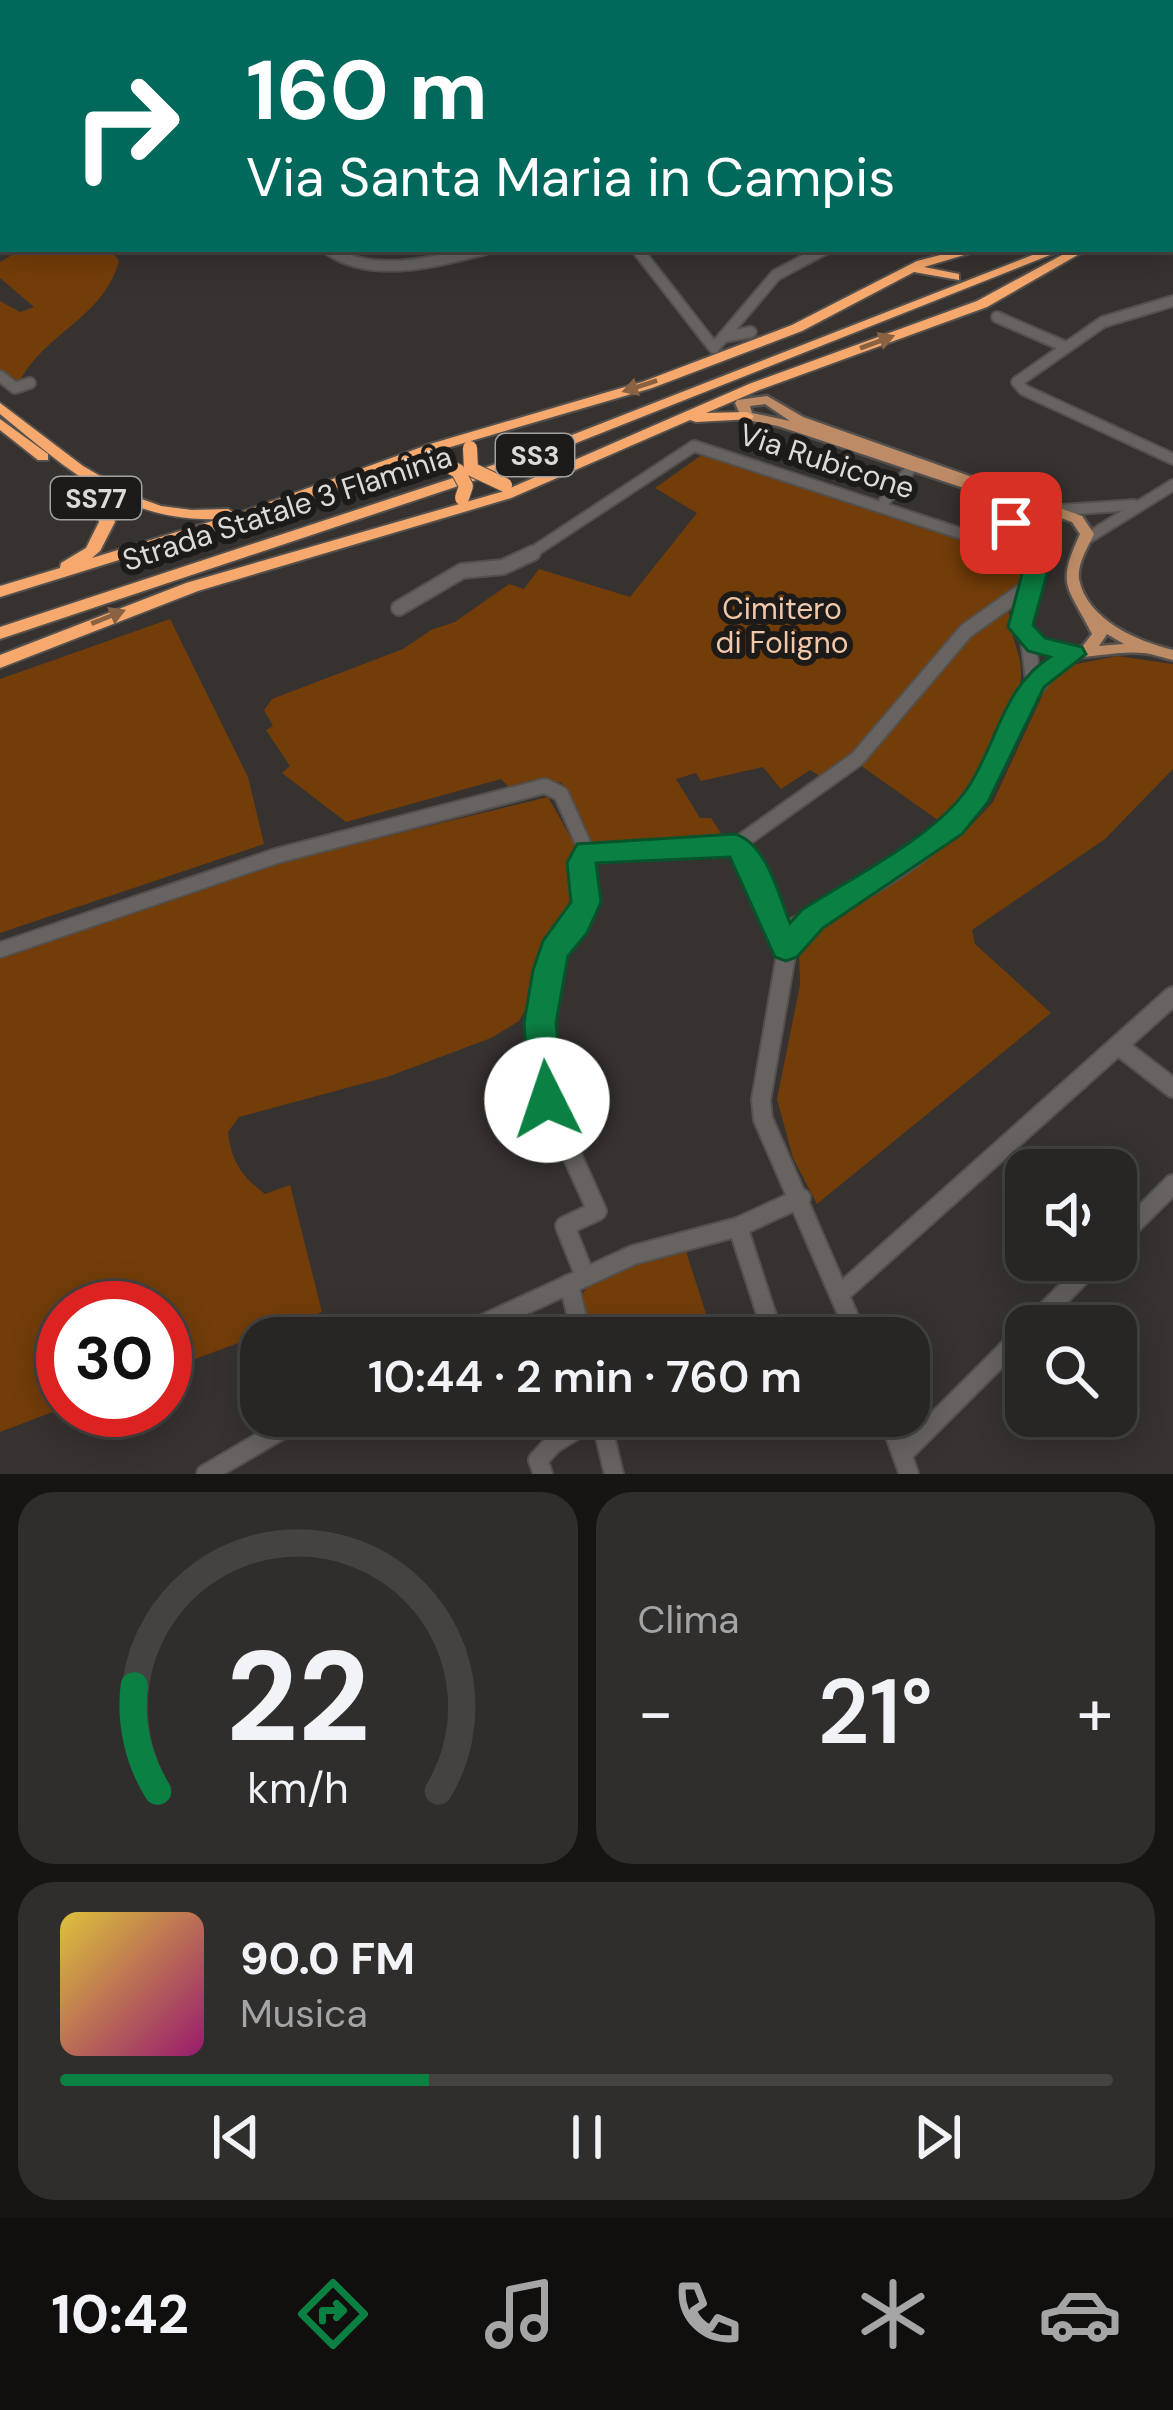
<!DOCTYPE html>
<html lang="it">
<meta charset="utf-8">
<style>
:root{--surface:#282624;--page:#302e2c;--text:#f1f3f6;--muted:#a5a5a6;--line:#444341;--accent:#0b8043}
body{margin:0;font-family:"DM Sans",sans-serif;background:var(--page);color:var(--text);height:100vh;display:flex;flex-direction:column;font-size:45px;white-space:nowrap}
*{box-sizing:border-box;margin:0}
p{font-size:39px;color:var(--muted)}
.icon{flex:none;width:66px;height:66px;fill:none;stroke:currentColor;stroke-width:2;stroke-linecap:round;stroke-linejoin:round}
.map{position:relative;height:1474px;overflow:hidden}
.drawer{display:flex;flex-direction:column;gap:18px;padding:18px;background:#161514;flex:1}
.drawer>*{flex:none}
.guide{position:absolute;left:0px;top:0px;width:1173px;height:252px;box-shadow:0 6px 30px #0003,0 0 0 3px var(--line);background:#00695c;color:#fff;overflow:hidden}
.buttons{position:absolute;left:1005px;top:1149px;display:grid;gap:24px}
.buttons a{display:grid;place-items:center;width:132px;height:132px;border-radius:24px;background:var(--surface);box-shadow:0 6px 30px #0003,0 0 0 3px var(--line);font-size:60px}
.speed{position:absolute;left:36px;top:1281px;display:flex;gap:24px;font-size:60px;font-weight:700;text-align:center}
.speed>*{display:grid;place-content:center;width:156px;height:156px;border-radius:50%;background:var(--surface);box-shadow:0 6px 30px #0003,0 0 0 3px var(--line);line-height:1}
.speed .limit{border:18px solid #d22;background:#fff;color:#111}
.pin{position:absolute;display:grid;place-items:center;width:102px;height:102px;color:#fff;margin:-51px;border-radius:24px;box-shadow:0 6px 18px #0006}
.me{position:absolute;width:132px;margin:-66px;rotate:356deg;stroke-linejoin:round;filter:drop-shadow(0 0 9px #0008)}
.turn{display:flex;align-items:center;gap:42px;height:252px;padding:0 48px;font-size:54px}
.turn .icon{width:156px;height:156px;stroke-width:2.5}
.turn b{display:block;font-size:84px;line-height:102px}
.big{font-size:90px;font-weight:600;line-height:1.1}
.drawer .card{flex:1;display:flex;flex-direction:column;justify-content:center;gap:18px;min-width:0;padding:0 42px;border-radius:36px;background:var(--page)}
.drawer .dial{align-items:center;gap:0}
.dial svg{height:312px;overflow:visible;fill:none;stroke:var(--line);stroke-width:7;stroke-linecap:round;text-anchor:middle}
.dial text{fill:var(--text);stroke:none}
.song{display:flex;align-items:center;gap:36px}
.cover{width:144px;height:144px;border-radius:18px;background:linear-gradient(135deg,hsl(50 70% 55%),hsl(320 70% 35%))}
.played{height:12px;border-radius:6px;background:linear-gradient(90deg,var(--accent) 35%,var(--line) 35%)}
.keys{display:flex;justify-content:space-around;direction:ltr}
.heat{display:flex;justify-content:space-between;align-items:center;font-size:66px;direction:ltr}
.drawer .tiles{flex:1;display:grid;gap:18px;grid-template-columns:1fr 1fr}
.card:last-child{grid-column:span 2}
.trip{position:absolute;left:240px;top:1317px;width:690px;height:120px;border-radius:36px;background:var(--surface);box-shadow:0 6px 30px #0003,0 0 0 3px var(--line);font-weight:600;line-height:120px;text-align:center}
.dock{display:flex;height:192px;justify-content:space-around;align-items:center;background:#100f0e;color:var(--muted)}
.dock .icon{width:84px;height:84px}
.dock .current{color:var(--accent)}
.dock b{font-size:54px;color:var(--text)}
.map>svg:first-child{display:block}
</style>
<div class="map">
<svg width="1173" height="1474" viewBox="0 0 1173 1474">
<rect width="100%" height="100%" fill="#363230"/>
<g fill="#733d09">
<path d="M22 249H110L119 261C103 320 40 334 17 387L0 372V301L20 312 34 307 0 278V262Z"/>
<path d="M706 452 1009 552 1029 580 964 622 843 765 825 779 810 770 781 789 763 767 701 781 696 773 676 779 700 818H711L722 835 707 840 588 843 561 782 527 787 523 782 510 788 501 779 346 822 282 773 290 766 266 730 273 726 264 710 272 699 403 649 431 630 455 622 509 584 524 589 539 569 630 597 697 513 655 488Z"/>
<path d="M1009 610C1007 637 1026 656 1020 684L970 787 942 823 860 765 974 634Z"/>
<path d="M170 619 248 777 264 844 0 933V679Z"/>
<path d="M1117 656 1173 664V769L1105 839 972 930 975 944 1051 1013 817 1204 793 1158 777 1099 800 985 799 950 807 940 963 834 993 802 1050 679 1067 666Z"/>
<path d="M548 797 575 845 571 907 541 948 530 1001 519 1021 491 1038 387 1077 239 1117 228 1132C231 1161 242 1177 265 1194L290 1185 322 1312 165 1370V1308H63V1408L0 1432V957L293 859Z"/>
<path d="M684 1245 706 1314 632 1338H587L579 1300 590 1282Z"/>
</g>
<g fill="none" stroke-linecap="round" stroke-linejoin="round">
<g stroke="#53504e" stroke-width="10">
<g id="minor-far3">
<path d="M879 0 885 3"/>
<path d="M614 3 618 0"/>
<path d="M988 3 996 0"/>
</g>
</g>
<g stroke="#53504e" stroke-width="14">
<g id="minor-far2">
<path d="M328 249C372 280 438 261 486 249"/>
<path d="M637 249 714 348 776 275 825 249"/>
<path d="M1173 301 1103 322 1017 382 1024 390 1173 459"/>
<path d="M997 317 1066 347"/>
<path d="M723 337 751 332"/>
<path d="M0 376 15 388 30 383"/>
<path d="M880 507 912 467"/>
<path d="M1062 510 1134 505"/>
<path d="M1086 539 1173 485"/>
<path d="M527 556 694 446 993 544"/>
</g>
</g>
<g stroke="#53504e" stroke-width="18">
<g id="minor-far1">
<path d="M399 608 462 571 503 567 533 553"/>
<path d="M1028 638 1033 681"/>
<path d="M735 846 857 759 966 631 1035 582"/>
<path d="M780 931C851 902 931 861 976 797 1012 747 1017 688 1073 654"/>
<path d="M0 950 276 856 545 786 561 794 587 852 735 846 744 852 786 958"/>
<path d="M553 958 586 903 581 863 587 852"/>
</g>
</g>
<g stroke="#53504e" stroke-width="22">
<g id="minor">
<path d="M554 955 540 1023 547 1100 597 1211 565 1226 585 1276"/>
<path d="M786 955 761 1100 763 1119 858 1338"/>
<path d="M1120 1047 1173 1088"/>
<path d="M738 1227 774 1338"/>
<path d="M1116 1241 1173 1184"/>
<path d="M569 1284 582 1338"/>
<path d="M841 1293 1173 996"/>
<path d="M1031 1326 1097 1260"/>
<path d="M453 1338 633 1255 738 1227 801 1198"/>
<path d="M600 1416 614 1474"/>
<path d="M888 1416 909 1474"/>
<path d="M903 1454 1026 1331"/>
<path d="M206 1474 305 1416"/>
<path d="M543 1474 538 1460 553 1444 598 1416"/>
</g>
</g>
<g stroke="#53504e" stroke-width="5">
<path id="major" d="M767 396 803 417 1082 516 1094 534C1088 547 1077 564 1079 579 1087 620 1137 641 1173 650V660C1164 658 1154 654 1144 653 1094 648 1041 681 1012 621 1018 609 1025 598 1027 585 1031 547 997 507 967 489L778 426 742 419 735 403 737 400ZM765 404 790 421 752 413 750 406ZM994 494 1072 522 1080 534C1056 586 1067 585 1092 634L1082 647C1057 648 1039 644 1028 621 1033 609 1040 598 1041 585 1045 551 1017 515 994 494ZM1107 634 1124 644 1099 646Z"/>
</g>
<g stroke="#53504e" stroke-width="4">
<g id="highway">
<path d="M1173 193V201L1170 202V194Z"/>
<path d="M1173 207V215L1170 216V208Z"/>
<path d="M964 249H984L924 267 959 274V280L914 272 802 331 652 388 440 450 254 518 0 597V586L60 568 61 563 86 548 99 522 92 503 76 489 79 486C100 484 108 505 115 522L100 551 92 558 219 519C123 522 70 471 0 414V403L83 466 136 497 161 506 192 510 228 509 236 514 430 444 642 382 792 325 917 261Z"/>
<path d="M1048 249H1065L518 466 0 639V627L508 460Z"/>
<path d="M1073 249H1088L987 307 759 390 706 413 747 412 754 416 752 419 696 422 690 420 511 498 198 591 0 668V655L186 583 501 492 749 384 977 301Z"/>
<path d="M0 419 48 454V460H38L0 430Z"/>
</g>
</g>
<use href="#minor-far3" stroke="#676360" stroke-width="8"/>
<use href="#minor-far2" stroke="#676360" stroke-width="10"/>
<use href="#minor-far1" stroke="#676360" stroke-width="14"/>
<use href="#minor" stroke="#676360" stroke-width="18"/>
<use href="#major" fill="#bd8c67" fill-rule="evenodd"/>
<use href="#highway" fill="#f7a86c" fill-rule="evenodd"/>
<g stroke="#53504e" stroke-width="16" stroke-linecap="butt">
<g id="highway-bridge">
<path d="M470 448 471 469 505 485"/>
<path d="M437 460 458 471 466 486 462 498"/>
</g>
</g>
<use href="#highway-bridge" stroke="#f7a86c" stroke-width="14"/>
</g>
<g fill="#a1683c">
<path d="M3 199V218L0 219V200Z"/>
<path d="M3 220V239L0 240V221Z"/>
</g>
<defs><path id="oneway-solid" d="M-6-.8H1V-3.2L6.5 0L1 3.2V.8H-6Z" transform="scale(3)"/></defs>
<g fill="#8a6242">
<use href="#oneway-solid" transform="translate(877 342) rotate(-20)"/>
<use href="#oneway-solid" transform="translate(640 386) rotate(162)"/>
<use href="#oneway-solid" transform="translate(108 617) rotate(-22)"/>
</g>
<path fill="#0b8043" stroke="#07532c" stroke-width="3" d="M1011 515 1023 523 1047 574 1033 625 1045 638 1082 647 1086 654 1044 687 988 802 962 834 823 928 797 957 786 961 775 957 730 857 596 863 601 902 587 933 568 956 556 1023 563 1100 558 1110 547 1115 535 1110 530 1100 524 1023 533 970 543 941 571 902 567 863 577 844 735 834C767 844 778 894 790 923L802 910C852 877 933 838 967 789 998 743 1001 689 1050 657L1028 651 1008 627 1022 574 1000 523Z"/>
<g text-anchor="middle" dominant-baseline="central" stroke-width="12" stroke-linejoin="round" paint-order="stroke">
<g fill="#1c1b19" stroke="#a2a19f" stroke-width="3">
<rect x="496" y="434" width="78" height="42" rx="9"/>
<rect x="51" y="477" width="90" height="42" rx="9"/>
</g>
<g font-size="27" font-weight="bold" fill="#dcdad8">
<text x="535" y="455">SS3</text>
<text x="96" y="498">SS77</text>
</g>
<g font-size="30" fill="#dcdad8" stroke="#1c1b19">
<text transform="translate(827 461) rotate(18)">Via Rubicone</text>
<text transform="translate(287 508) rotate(-18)">Strada Statale 3 Flaminia</text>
</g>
<g font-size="30" fill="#f2c8aa" stroke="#1c1b19">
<text x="782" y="608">Cimitero<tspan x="782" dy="34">di Foligno</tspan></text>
</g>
</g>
</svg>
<div class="buttons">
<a><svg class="icon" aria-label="sound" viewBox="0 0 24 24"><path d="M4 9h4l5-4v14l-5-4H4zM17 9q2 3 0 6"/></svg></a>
<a><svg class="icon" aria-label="search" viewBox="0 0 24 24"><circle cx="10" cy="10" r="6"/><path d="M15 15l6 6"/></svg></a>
</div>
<div class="speed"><div class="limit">30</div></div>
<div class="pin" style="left:1011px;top:523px;background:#d93025"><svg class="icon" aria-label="arrive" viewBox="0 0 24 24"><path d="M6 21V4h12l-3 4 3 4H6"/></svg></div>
<svg class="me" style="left:547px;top:1100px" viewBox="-20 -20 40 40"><circle r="19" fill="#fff"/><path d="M0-13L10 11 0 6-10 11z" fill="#0b8043"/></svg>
<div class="trip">10:44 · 2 min · 760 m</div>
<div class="guide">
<div class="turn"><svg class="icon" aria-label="right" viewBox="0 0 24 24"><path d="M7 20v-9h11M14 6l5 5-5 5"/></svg><div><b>160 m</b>Via Santa Maria in Campis</div></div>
</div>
</div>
<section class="drawer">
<div class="tiles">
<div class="card dial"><svg viewBox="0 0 100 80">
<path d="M14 69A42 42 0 1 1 86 69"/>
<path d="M14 69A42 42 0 0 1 8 42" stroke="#0b8043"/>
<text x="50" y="56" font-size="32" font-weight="700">22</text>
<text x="50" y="72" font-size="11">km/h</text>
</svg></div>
<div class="card"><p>Clima</p>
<div class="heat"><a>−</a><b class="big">21°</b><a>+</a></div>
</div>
<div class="card">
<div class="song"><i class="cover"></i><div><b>90.0 FM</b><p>Musica</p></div></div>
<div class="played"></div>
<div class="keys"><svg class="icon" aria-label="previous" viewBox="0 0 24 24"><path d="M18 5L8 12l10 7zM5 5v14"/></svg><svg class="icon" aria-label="pause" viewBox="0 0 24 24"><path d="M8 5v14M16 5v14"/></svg><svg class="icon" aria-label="next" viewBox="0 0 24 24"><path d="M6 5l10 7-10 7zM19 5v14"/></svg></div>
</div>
</div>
</section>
<nav class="dock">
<b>10:42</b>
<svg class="icon current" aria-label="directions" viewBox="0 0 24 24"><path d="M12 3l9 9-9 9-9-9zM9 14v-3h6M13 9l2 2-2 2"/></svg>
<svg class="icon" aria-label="music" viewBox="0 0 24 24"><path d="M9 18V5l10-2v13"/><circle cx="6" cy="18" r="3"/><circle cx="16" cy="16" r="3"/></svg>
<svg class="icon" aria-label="phone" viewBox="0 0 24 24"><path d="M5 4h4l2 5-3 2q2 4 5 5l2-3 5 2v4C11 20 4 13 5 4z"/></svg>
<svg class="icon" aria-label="climate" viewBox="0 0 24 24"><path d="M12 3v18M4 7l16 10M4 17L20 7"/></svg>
<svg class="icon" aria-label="car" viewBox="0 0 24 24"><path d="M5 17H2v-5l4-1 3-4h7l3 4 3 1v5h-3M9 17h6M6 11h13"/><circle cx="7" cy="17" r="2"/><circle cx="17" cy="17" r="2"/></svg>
</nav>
